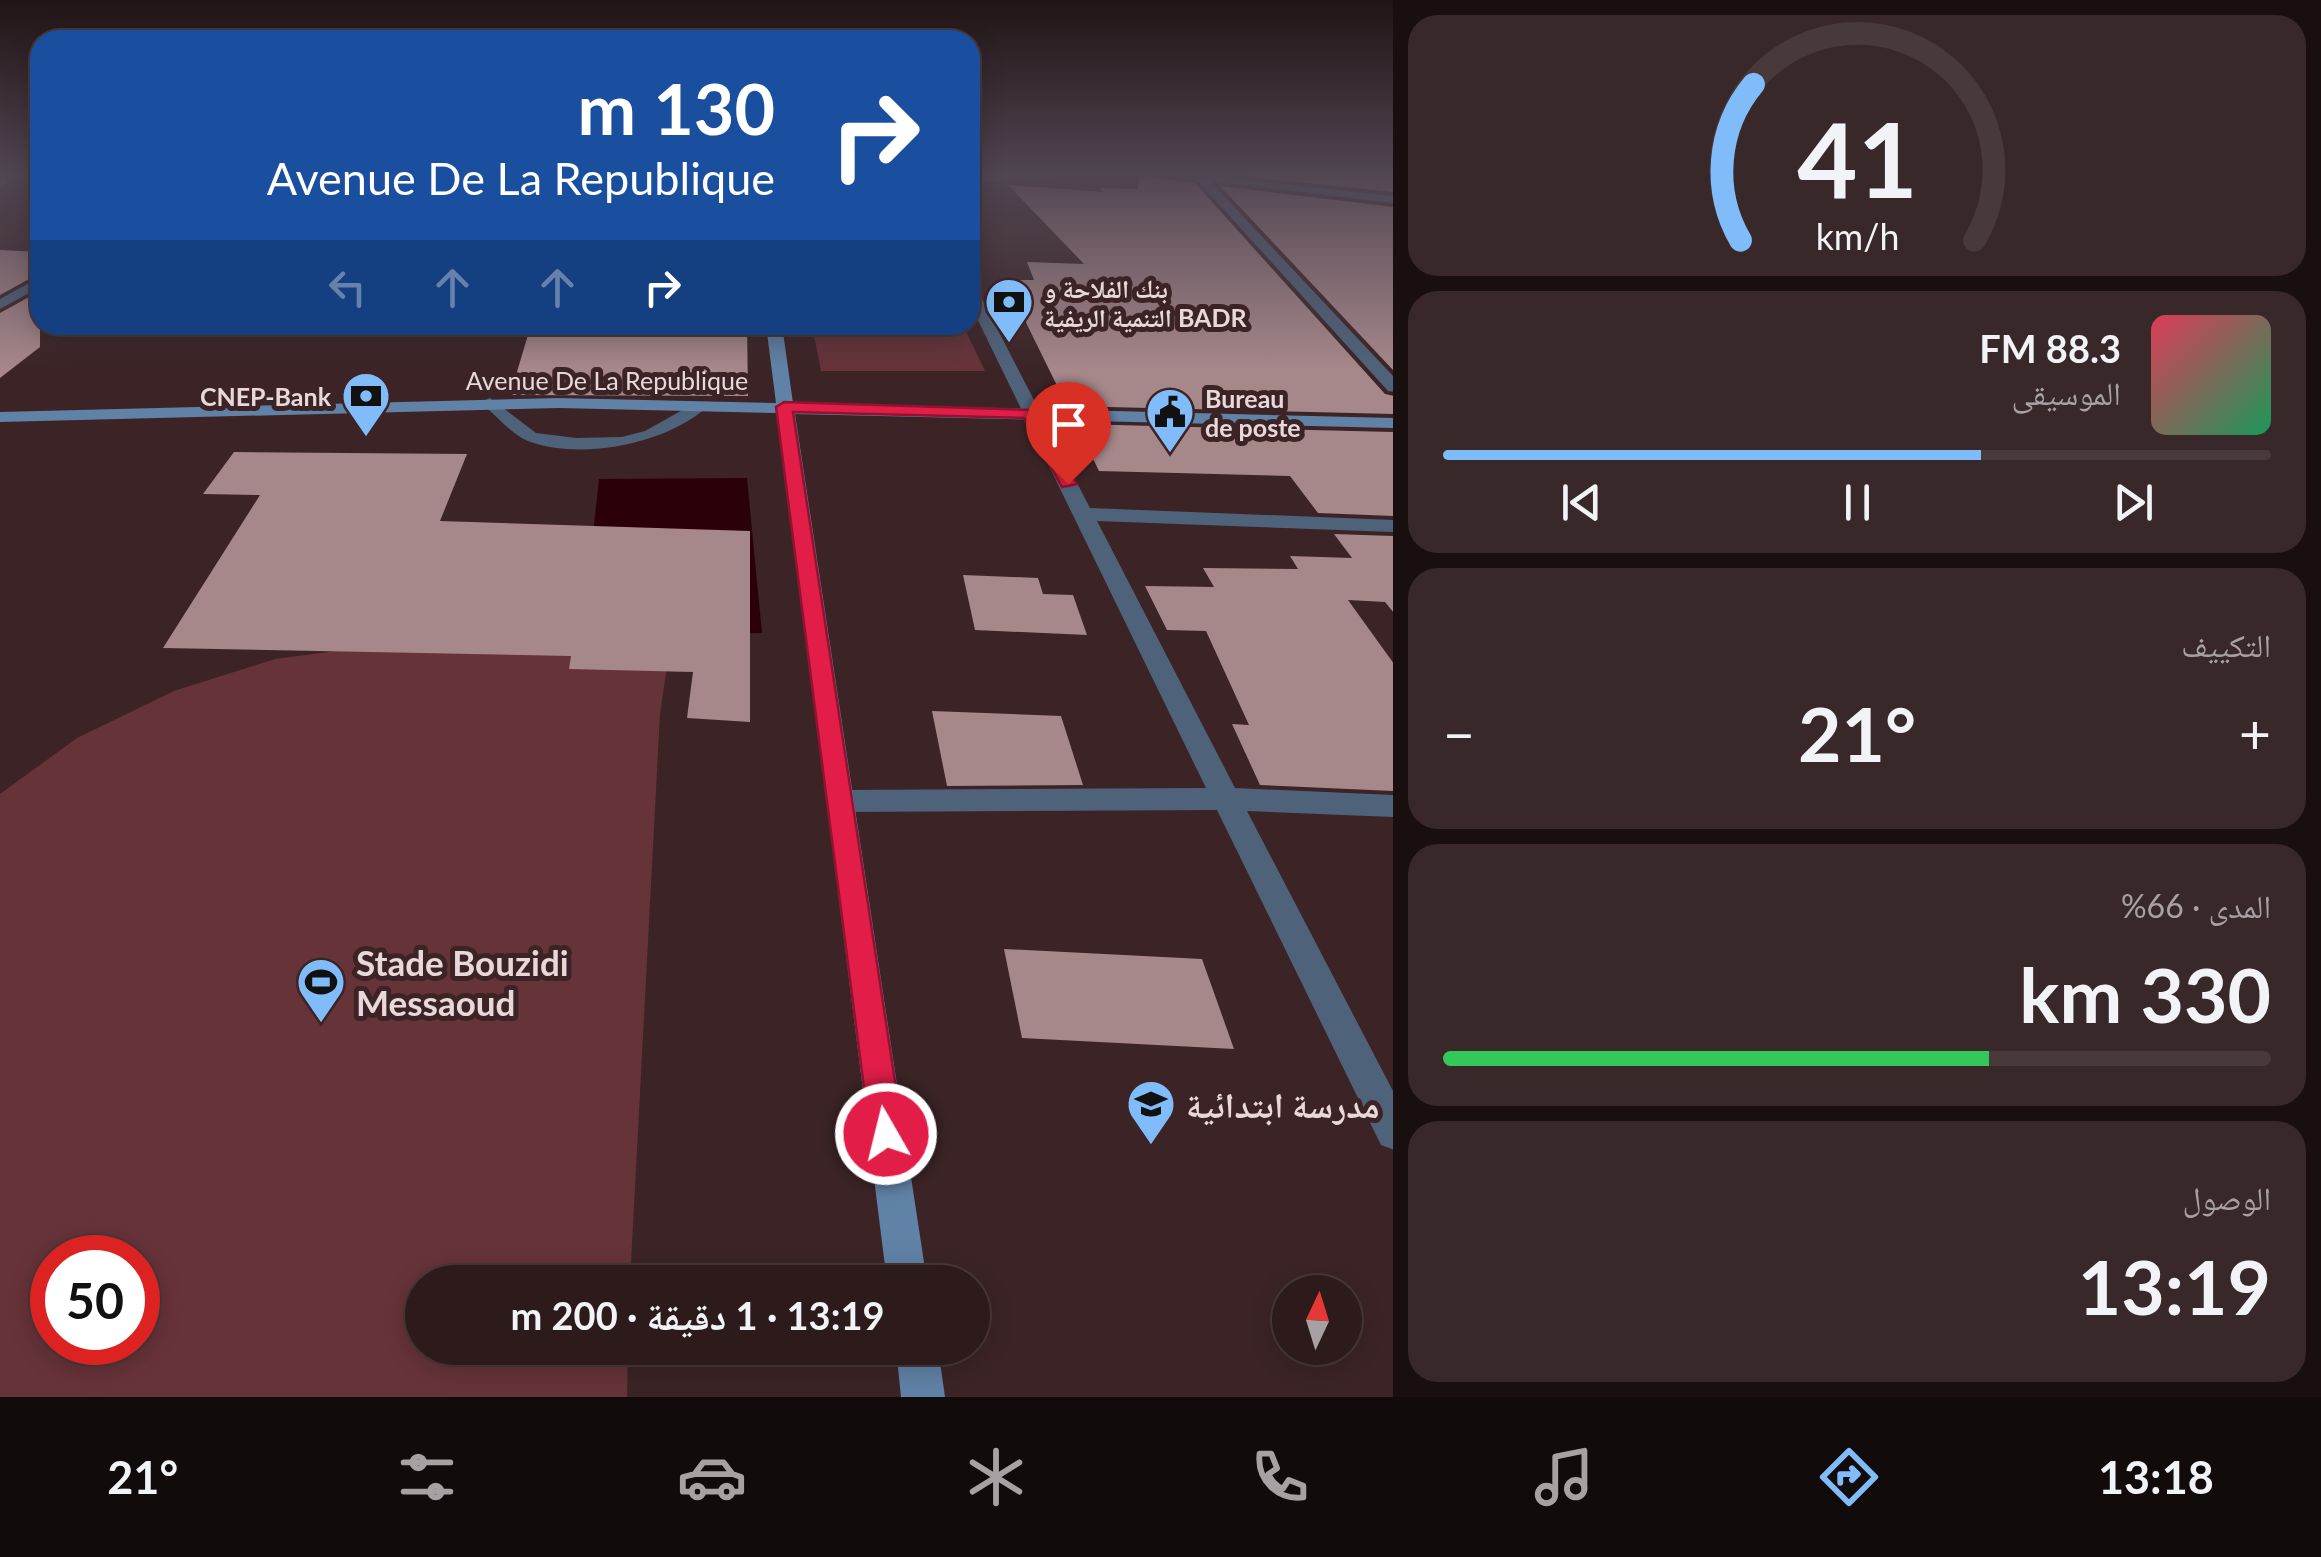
<!DOCTYPE html>
<html lang="ar">
<meta charset="utf-8">
<style>
:root{--surface:#2d1b1c;--page:#392829;--text:#f1f3f6;--muted:#a7a1a3;--line:#48393b;--accent:#81bcfa}
body{margin:0;font-family:Lato,"Noto Naskh Arabic",sans-serif;background:var(--page);color:var(--text);direction:rtl;height:100vh;display:flex;flex-direction:column;font-size:38px;white-space:nowrap}
*{box-sizing:border-box;margin:0}
p{font-size:32px;color:var(--muted)}
.icon{flex:none;width:55px;height:55px;fill:none;stroke:currentColor;stroke-width:2;stroke-linecap:round;stroke-linejoin:round}
.map{position:relative;flex:1;overflow:hidden;direction:ltr}
.sheet{display:flex;flex-direction:column;gap:15px;padding:15px;background:#190f0f;width:928px}
.sheet>*{flex:none}
.banner{position:absolute;left:30px;top:30px;width:950px;height:305px;border-radius:30px;box-shadow:0 5px 25px #0003,0 0 0 2px var(--line);direction:rtl;background:#1a4fa0;color:#fff;overflow:hidden}
.needle{width:65px;rotate:4deg}
.controls{position:absolute;left:1272px;top:1275px;display:grid;gap:20px}
.controls a{display:grid;place-items:center;width:90px;height:90px;border-radius:50%;background:var(--surface);box-shadow:0 5px 25px #0003,0 0 0 2px var(--line);font-size:50px}
.speed{position:absolute;left:30px;top:1235px;display:flex;gap:20px;font-size:50px;font-weight:700;text-align:center}
.speed>*{display:grid;place-content:center;width:130px;height:130px;border-radius:50%;background:var(--surface);box-shadow:0 5px 25px #0003,0 0 0 2px var(--line);line-height:1}
.speed .limit{border:15px solid #d22;background:#fff;color:#111}
.pin{position:absolute;display:grid;place-items:center;width:85px;height:85px;color:#fff;margin:-102px -42px;border-radius:50% 50% 50% 0;rotate:-45deg;box-shadow:0 0 10px #0007}
.pin .icon{rotate:45deg}
.me{position:absolute;width:110px;margin:-55px;rotate:352deg;stroke-linejoin:round;filter:drop-shadow(0 0 8px #0008)}
.turn{display:flex;align-items:center;gap:35px;height:210px;padding:0 40px;font-size:45px}
.turn .icon{width:130px;height:130px;stroke-width:2.5}
.turn b{display:block;font-size:70px;line-height:85px}
.lanes{display:flex;align-items:center;height:95px;padding:0 40px;background:#0003;justify-content:center;gap:50px;direction:ltr}
.lanes .off{opacity:.35}
.big{font-size:75px;font-weight:700;line-height:1.1}
.sheet .widget{flex:1;display:flex;flex-direction:column;justify-content:center;gap:15px;min-width:0;padding:0 35px;border-radius:30px;background:var(--page)}
.sheet .dial{align-items:center;gap:0}
.dial svg{height:260px;overflow:visible;fill:none;stroke:var(--line);stroke-width:7;stroke-linecap:round;text-anchor:middle}
.dial text{fill:var(--text);stroke:none}
.song{display:flex;align-items:center;gap:30px}
.cover{width:120px;height:120px;border-radius:15px;background:linear-gradient(135deg,hsl(350 70% 55%),hsl(150 70% 35%))}
.played{height:10px;border-radius:5px;background:linear-gradient(90deg,var(--accent) 65%,var(--line) 65%)}
.keys{display:flex;justify-content:space-around;direction:ltr}
.heat{display:flex;justify-content:space-between;align-items:center;font-size:55px;direction:ltr}
.charge{height:15px;border-radius:8px;background:linear-gradient(90deg,#34c759 66%,var(--line) 0)}
.trip{position:absolute;left:405px;top:1265px;width:585px;height:100px;border-radius:50px;background:var(--surface);box-shadow:0 5px 25px #0003,0 0 0 2px var(--line);font-weight:700;line-height:100px;text-align:center;direction:rtl}
.menu{display:flex;height:160px;justify-content:space-around;align-items:center;background:#120b0b;color:var(--muted)}
.menu .icon{width:70px;height:70px}
.menu .active{color:var(--accent)}
.menu b{font-size:45px;color:var(--text)}
main{display:flex;flex:1;min-height:0}
.map>svg:first-child{display:block}
</style>
<main>
<section class="sheet">
<div class="widget dial"><svg viewBox="0 0 100 80">
<path d="M14 69A42 42 0 1 1 86 69"/>
<path d="M14 69A42 42 0 0 1 18 21" stroke="#81bcfa"/>
<text x="50" y="56" font-size="32" font-weight="700">41</text>
<text x="50" y="72" font-size="11">km/h</text>
</svg></div>
<div class="widget">
<div class="song"><i class="cover"></i><div><b>88.3 FM</b><p>الموسيقى</p></div></div>
<div class="played"></div>
<div class="keys"><svg class="icon" aria-label="previous" viewBox="0 0 24 24"><path d="M18 5L8 12l10 7zM5 5v14"/></svg><svg class="icon" aria-label="pause" viewBox="0 0 24 24"><path d="M8 5v14M16 5v14"/></svg><svg class="icon" aria-label="next" viewBox="0 0 24 24"><path d="M6 5l10 7-10 7zM19 5v14"/></svg></div>
</div>
<div class="widget"><p>التكييف</p>
<div class="heat"><a>−</a><b class="big">21°</b><a>+</a></div>
</div>
<div class="widget"><p>المدى · 66%</p><b class="big">330 km</b><div class="charge"></div></div>
<div class="widget"><p>الوصول</p><b class="big">13:19</b></div>
</section>
<div class="map">
<svg width="1394" height="1397" viewBox="0 0 1394 1397">
<rect width="100%" height="100%" fill="#3c2426"/>
<g fill="#663339" fill-rule="evenodd">
<path d="M812 325H963L985 371H821Z"/>
<path d="M366 647 668 659 660 714 630 1282H422V1348H628L627 1397H0V794L77 738 174 691 275 659ZM52 1258H138V1342H52Z"/>
</g>
<path fill="#2c0008" d="M747 478 762 633 582 635 599 479Z"/>
<g fill="#a6878a">
<path d="M1216 173H1394V192Z"/>
<path d="M1139 176 1195 183 1385 394 1394 396V414L1067 406 1005 280H1034L1027 262 1084 264 1008 185 1103 192 1100 188 1138 189Z"/>
<path d="M1220 186 1394 207V371Z"/>
<path d="M0 250 40 252V273L0 295Z"/>
<path d="M40 291V347L0 378V313Z"/>
<path d="M531 325H747L748 396 510 395Z"/>
<path d="M1076 424 1394 432V516L1318 513 1290 476 1099 471Z"/>
<path d="M234 452 467 454 440 521 750 531V722L687 718 693 672 569 669 571 656 163 648 260 495 203 494Z"/>
<path d="M1334 534 1394 536V613L1385 602 1348 600 1394 664V791L1260 785 1232 724 1249 725 1206 631 1167 630 1145 586 1214 587 1203 568 1298 569 1290 556 1352 558Z"/>
<path d="M963 575 1038 578 1043 594 1073 595 1087 635 975 630Z"/>
<path d="M932 711 1061 716 1083 785 947 786Z"/>
<path d="M1004 949 1202 959 1234 1049 1022 1038Z"/>
</g>
<g fill="none" stroke-linecap="round" stroke-linejoin="round">
<path fill="#4e637a" fill-rule="evenodd" d="M490 398 536 433 576 438 622 437 645 431 695 403 708 406C667 444 581 461 528 441 513 435 497 417 485 406V400Z"/>
<g fill="#4e637a" fill-rule="evenodd">
<path d="M13 173H27L0 187V180Z"/>
<path d="M1028 173H1093L970 183V177Z"/>
<path d="M1198 177H1206L1394 377V392L1388 391 1198 181Z"/>
<path d="M970 286 977 290 1090 508 1394 520V532L1097 521 1235 788 1394 795V817L1247 811 1394 1093V1150L1381 1145 1217 810 840 812 830 809 826 801 830 793 840 790 1206 788 970 304Z"/>
</g>
<g fill="#4e637a" fill-rule="evenodd">
<path d="M1141 173H1179L1394 196V203Z"/>
<path d="M40 277V287L0 309V299Z"/>
</g>
<g fill="#6082a6" fill-rule="evenodd">
<path d="M766 325H782L793 403 1394 418V428L795 414 927 1282H887L778 413 558 408 0 422V412L558 398 776 403Z"/>
<path d="M896 1348H938L945 1397H901Z"/>
</g>
</g>
<linearGradient id="sky" x2="0" y2="1"><stop stop-color="#211415"/><stop offset="0.47" stop-color="#504552"/><stop offset="1" stop-color="#504552" stop-opacity="0"/></linearGradient>
<rect width="1394" height="369" fill="url(#sky)"/>
<path fill="#e11d48" stroke="#92132f" stroke-width="2.5" d="M784 402 1035 410 1077 484 1062 487 1024 418 793 412 903 1134 898 1146 886 1151 875 1146 870 1134 776 407Z"/>
<defs>
<g id="bank-pin" transform="scale(2.5)"><path d="M0 17L-7.5 6A9.5 9.5 0 1 1 7.5 6Z" fill="#81bcfa" stroke="#3c2426"/><path d="M-6-4H6V4H-6ZM0-2.3a2.3 2.3 0 1 0 0 4.6a2.3 2.3 0 1 0 0-4.6Z" fill="#111"/></g>
<g id="civic-pin" transform="scale(2.5)"><path d="M0 17L-7.5 6A9.5 9.5 0 1 1 7.5 6Z" fill="#81bcfa" stroke="#3c2426"/><path d="M-.6-6.5H3V-4.5H.6V-3L4-1V1h2V6H-6V1h2V-1L-.6-3ZM-1.2 2.5V6h2.4V2.5Z" fill="#111"/></g>
<g id="stadium-pin" transform="scale(2.5)"><path d="M0 17L-7.5 6A9.5 9.5 0 1 1 7.5 6Z" fill="#81bcfa" stroke="#3c2426"/><path d="M0-5a6.5 5 0 1 0 0 10a6.5 5 0 1 0 0-10ZM-3.5-1.8h7v3.6h-7Z" fill="#111"/></g>
<g id="school-pin" transform="scale(2.5)"><path d="M0 17L-7.5 6A9.5 9.5 0 1 1 7.5 6Z" fill="#81bcfa" stroke="#3c2426"/><path d="M0-5L7-2L0 1L-7-2ZM-4 1L0 2.5L4 1V4Q0 6-4 4Z" fill="#111"/></g>
</defs>
<g fill-rule="evenodd">
<use href="#bank-pin" x="1009" y="302"/>
<use href="#bank-pin" x="366" y="396"/>
<use href="#civic-pin" x="1170" y="412"/>
<use href="#stadium-pin" x="321" y="982"/>
<use href="#school-pin" x="1151" y="1104"/>
</g>
<g text-anchor="middle" dominant-baseline="central" stroke-width="10" stroke-linejoin="round" paint-order="stroke">
<g font-size="25" font-weight="bold" fill="#e9d8d9" stroke="#3c2426" text-anchor="start">
<text x="1044" y="288">بنك الفلاحة و<tspan x="1044" dy="29">التنمية الريفية BADR</tspan></text>
<text x="331" y="396" text-anchor="end">CNEP-Bank</text>
<text x="1205" y="398">Bureau<tspan x="1205" dy="29">de poste</tspan></text>
</g>
<g font-size="25" fill="#e9d8d9" stroke="#3c2426">
<text x="607" y="380">Avenue De La Republique</text>
</g>
<g font-size="35" font-weight="bold" fill="#e9d8d9" stroke="#3c2426" text-anchor="start">
<text x="356" y="962">Stade Bouzidi<tspan x="356" dy="40">Messaoud</tspan></text>
<text x="1186" y="1104">مدرسة ابتدائية</text>
</g>
</g>
</svg>
<div class="controls">
<a><svg class="needle" viewBox="-14 -14 28 28"><path d="M0-13l5 13h-10z" fill="#e53935"/><path d="M0 13l5-13h-10z" fill="#a7a1a3"/></svg></a>
</div>
<div class="speed"><div class="limit">50</div></div>
<div class="pin" style="left:1068px;top:484px;background:#d93025"><svg class="icon" aria-label="arrive" viewBox="0 0 24 24"><path d="M6 21V4h12l-3 4 3 4H6"/></svg></div>
<svg class="me" style="left:886px;top:1134px" viewBox="-20 -20 40 40"><circle r="17" fill="#e11d48" stroke="#fff" stroke-width="3"/><path d="M0-11L8 9 0 5-8 9z" fill="#fff"/></svg>
<div class="trip">13:19 · 1 دقيقة · 200 m</div>
<div class="banner">
<div class="turn"><svg class="icon" aria-label="right" viewBox="0 0 24 24"><path d="M7 20v-9h11M14 6l5 5-5 5"/></svg><div><b>130 m</b>Avenue De La Republique</div></div>
<div class="lanes"><svg class="icon off" aria-label="left" viewBox="0 0 24 24"><path d="M17 20v-9H6M10 6l-5 5 5 5"/></svg><svg class="icon off" aria-label="ahead" viewBox="0 0 24 24"><path d="M12 20V5M6 11l6-6 6 6"/></svg><svg class="icon off" aria-label="ahead" viewBox="0 0 24 24"><path d="M12 20V5M6 11l6-6 6 6"/></svg><svg class="icon" aria-label="right" viewBox="0 0 24 24"><path d="M7 20v-9h11M14 6l5 5-5 5"/></svg></div>
</div>
</div>
</main>
<nav class="menu">
<b>13:18</b>
<svg class="icon active" aria-label="directions" viewBox="0 0 24 24"><path d="M12 3l9 9-9 9-9-9zM9 14v-3h6M13 9l2 2-2 2"/></svg>
<svg class="icon" aria-label="music" viewBox="0 0 24 24"><path d="M9 18V5l10-2v13"/><circle cx="6" cy="18" r="3"/><circle cx="16" cy="16" r="3"/></svg>
<svg class="icon" aria-label="phone" viewBox="0 0 24 24"><path d="M5 4h4l2 5-3 2q2 4 5 5l2-3 5 2v4C11 20 4 13 5 4z"/></svg>
<svg class="icon" aria-label="climate" viewBox="0 0 24 24"><path d="M12 3v18M4 7l16 10M4 17L20 7"/></svg>
<svg class="icon" aria-label="car" viewBox="0 0 24 24"><path d="M5 17H2v-5l4-1 3-4h7l3 4 3 1v5h-3M9 17h6M6 11h13"/><circle cx="7" cy="17" r="2"/><circle cx="17" cy="17" r="2"/></svg>
<svg class="icon" aria-label="filters" viewBox="0 0 24 24"><path d="M4 7h16M4 17h16"/><circle cx="9" cy="7" r="2"/><circle cx="15" cy="17" r="2"/></svg>
<b>21°</b>
</nav>
